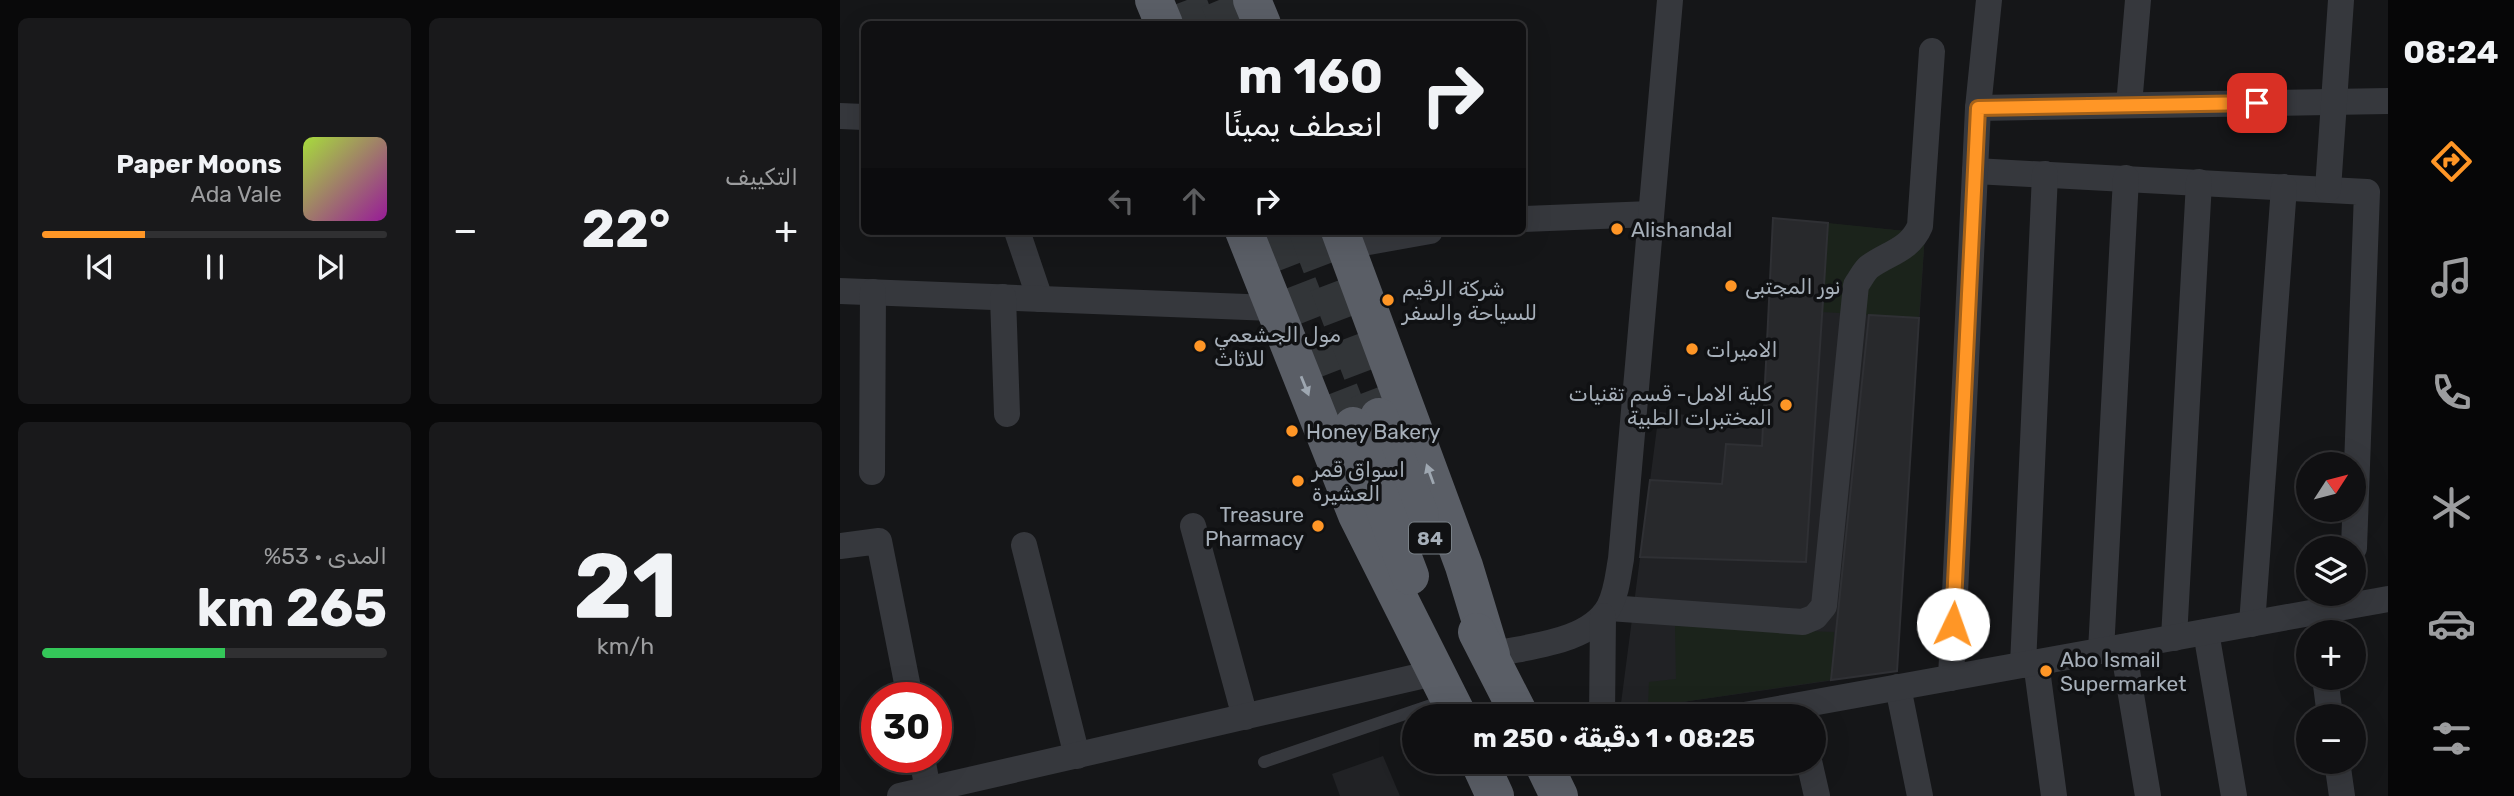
<!DOCTYPE html>
<html lang="ar">
<meta charset="utf-8">
<style>
:root{--surface:#101012;--page:#19191b;--text:#f1f3f6;--muted:#9c9d9f;--line:#303032;--accent:#ff9626}
body{margin:0;font-family:Rubik,"Noto Naskh Arabic",sans-serif;background:var(--page);color:var(--text);direction:rtl;height:100vh;display:flex;flex-direction:column;font-size:26px;white-space:nowrap}
*{box-sizing:border-box;margin:0}
p{font-size:23px;color:var(--muted)}
.icon{flex:none;width:38px;height:38px;fill:none;stroke:currentColor;stroke-width:2;stroke-linecap:round;stroke-linejoin:round}
.map{position:relative;flex:1;overflow:hidden;direction:ltr}
.sheet{display:flex;flex-direction:column;gap:18px;padding:18px;background:#09090a;width:840px}
.sheet>*{flex:none}
.banner{position:absolute;left:21px;top:21px;width:665px;height:214px;border-radius:10px;box-shadow:0 7px 28px #0002,0 0 0 2px var(--line);direction:rtl;background:#101012;color:var(--text);overflow:hidden}
.needle{width:46px;rotate:54deg}
.tools{position:absolute;left:1456px;top:452px;display:grid;gap:14px}
.tools a{display:grid;place-items:center;width:70px;height:70px;border-radius:50%;background:var(--surface);box-shadow:0 7px 28px #0002,0 0 0 2px var(--line);font-size:35px}
.speed{position:absolute;left:21px;top:682px;display:flex;gap:14px;font-size:35px;font-weight:700;text-align:center}
.speed>*{display:grid;place-content:center;width:91px;height:91px;border-radius:50%;background:var(--surface);box-shadow:0 7px 28px #0002,0 0 0 2px var(--line);line-height:1}
.speed .limit{border:10px solid #d22;background:#fff;color:#111}
.pin{position:absolute;display:grid;place-items:center;width:60px;height:60px;color:#fff;margin:-30px;border-radius:14px;box-shadow:0 4px 10px #0006}
.me{position:absolute;width:77px;margin:-38px;rotate:3deg;stroke-linejoin:round;filter:drop-shadow(0 0 5px #0008)}
.turn{display:flex;align-items:center;gap:24px;height:147px;padding:0 28px;font-size:32px}
.turn .icon{width:91px;height:91px;stroke-width:2.5}
.turn b{display:block;font-size:49px;line-height:60px}
.lanes{display:flex;align-items:center;height:66px;padding:0 28px;background:#0003;justify-content:center;gap:35px;direction:ltr}
.lanes .off{opacity:.35}
.big{font-size:52px;font-weight:700;line-height:1.1}
.sheet .widget{flex:1;display:flex;flex-direction:column;justify-content:center;gap:10px;min-width:0;padding:0 24px;border-radius:10px;background:var(--page)}
.sheet .dial{align-items:center;gap:0}
.dial b{font-size:91px;line-height:1}
.song{display:flex;align-items:center;gap:21px}
.cover{width:84px;height:84px;border-radius:10px;background:linear-gradient(135deg,hsl(80 70% 55%),hsl(300 70% 35%))}
.played{height:7px;border-radius:4px;background:linear-gradient(90deg,var(--accent) 30%,var(--line) 30%)}
.keys{display:flex;justify-content:space-around;direction:ltr}
.heat{display:flex;justify-content:space-between;align-items:center;font-size:38px;direction:ltr}
.charge{height:10px;border-radius:5px;background:linear-gradient(90deg,#34c759 53%,var(--line) 0)}
.sheet .tiles{flex:1;display:grid;gap:18px;grid-template-columns:repeat(2,1fr)}
.trip{position:absolute;left:562px;top:704px;width:424px;height:70px;border-radius:35px;background:var(--surface);box-shadow:0 7px 28px #0002,0 0 0 2px var(--line);font-weight:700;line-height:70px;text-align:center;direction:rtl}
main{display:flex;flex:1;min-height:0}
.tabs{display:flex;flex-direction:column;width:126px;justify-content:space-around;align-items:center;background:#060607;color:var(--muted)}
.tabs .icon{width:49px;height:49px}
.tabs .selected{color:var(--accent)}
.tabs b{font-size:32px;color:var(--text)}
.map>svg:first-child{display:block}
</style>
<main>
<nav class="tabs">
<b>08:24</b>
<svg class="icon selected" aria-label="directions" viewBox="0 0 24 24"><path d="M12 3l9 9-9 9-9-9zM9 14v-3h6M13 9l2 2-2 2"/></svg>
<svg class="icon" aria-label="music" viewBox="0 0 24 24"><path d="M9 18V5l10-2v13"/><circle cx="6" cy="18" r="3"/><circle cx="16" cy="16" r="3"/></svg>
<svg class="icon" aria-label="phone" viewBox="0 0 24 24"><path d="M5 4h4l2 5-3 2q2 4 5 5l2-3 5 2v4C11 20 4 13 5 4z"/></svg>
<svg class="icon" aria-label="climate" viewBox="0 0 24 24"><path d="M12 3v18M4 7l16 10M4 17L20 7"/></svg>
<svg class="icon" aria-label="car" viewBox="0 0 24 24"><path d="M5 17H2v-5l4-1 3-4h7l3 4 3 1v5h-3M9 17h6M6 11h13"/><circle cx="7" cy="17" r="2"/><circle cx="17" cy="17" r="2"/></svg>
<svg class="icon" aria-label="filters" viewBox="0 0 24 24"><path d="M4 7h16M4 17h16"/><circle cx="9" cy="7" r="2"/><circle cx="15" cy="17" r="2"/></svg>
</nav>
<div class="map">
<svg width="1548" height="796" viewBox="0 0 1548 796">
<rect width="100%" height="100%" fill="#151618"/>
<g fill="#212225">
<path d="M933 218 1085 233 1057 671 780 711 819 412 922 423Z"/>
<path d="M543 756 560 796H500L492 774Z"/>
</g>
<g fill="#1b231b">
<path d="M988 223 1085 233 1079 318 983 312Z"/>
<path d="M835 626 994 632 991 680 808 707 809 682 836 679Z"/>
</g>
<g fill="#28292c" stroke="#2f3034" stroke-width="2">
<path d="M933 218 988 223 966 562 800 557 810 480 882 484 886 444 922 446Z"/>
<path d="M1029 315 1079 318 1057 671 991 680Z"/>
</g>
<g fill="none" stroke-linecap="round" stroke-linejoin="round">
<g stroke="#323538" stroke-width="38" stroke-dasharray="38 19" stroke-linecap="butt">
<path d="M347 0 356 24"/>
<path d="M379 0 389 24"/>
<path d="M437 231 513 426"/>
<path d="M468 231 539 417"/>
</g>
<path stroke="#36383d" stroke-width="12" d="M424 762 606 700"/>
<g stroke="#36383d" stroke-width="26">
<path d="M1289 105 1298 0"/>
<path d="M1138 108 1548 101"/>
<path d="M0 116 24 117"/>
<path d="M1135 171 1527 192 1514 548"/>
<path d="M1488 189 1501 0"/>
<path d="M682 219 811 214"/>
<path d="M177 231 200 299"/>
<path d="M506 246 590 231"/>
<path d="M0 291 434 308"/>
<path d="M163 297 167 414"/>
<path d="M32 472 33 292"/>
<path d="M353 526 405 717"/>
<path d="M184 545 237 756"/>
<path d="M0 546 39 541 70 698"/>
<path d="M769 608 963 622 975 617 984 606 1016 285C1020 280 1024 271 1029 267 1048 253 1070 250 1080 226L1092 51"/>
<path d="M1412 624 1444 187"/>
<path d="M1366 632 1394 796"/>
<path d="M1334 638 1359 182"/>
<path d="M1283 647 1308 796"/>
<path d="M1261 651 1286 178"/>
<path d="M651 655C687 646 749 643 769 607 777 592 778 575 781 559L830 0"/>
<path d="M1196 662 1214 796"/>
<path d="M1183 665 1205 174"/>
<path d="M1485 677 1490 716"/>
<path d="M1111 678 1138 108 1149 0"/>
<path d="M1058 687 1080 796"/>
<path d="M762 716 763 616"/>
<path d="M899 716 1548 599"/>
<path d="M82 758 88 790"/>
<path d="M969 761 977 796"/>
<path d="M1497 761 1502 796"/>
<path d="M60 796 598 672"/>
</g>
<g stroke="#5a5e66" stroke-width="38">
<path d="M314 0 324 24"/>
<path d="M412 0 422 24"/>
<path d="M404 231 517 515 618 716"/>
<path d="M500 231 624 566 651 655"/>
<path d="M539 417 580 515"/>
<path d="M513 426 570 576"/>
<path d="M637 632 680 716"/>
<path d="M639 761 655 796"/>
<path d="M702 761 719 796"/>
</g>
</g>
<defs><path id="oneway-solid" d="M-6-.8H1V-3.2L6.5 0L1 3.2V.8H-6Z" transform="scale(1.75)"/></defs>
<g fill="#9ea7b1">
<use href="#oneway-solid" transform="translate(465 386) rotate(68)"/>
<use href="#oneway-solid" transform="translate(590 474) rotate(-110)"/>
</g>
<g fill="none" stroke-linecap="round" stroke-linejoin="round">
<g stroke="#a66219" stroke-width="18">
<path id="route" d="M1113 624 1138 108 1417 103"/>
</g>
<use href="#route" stroke="#ff9626" stroke-width="12"/>
</g>
<g fill="#ff9626" stroke="#101113" stroke-width="2.5">
<circle cx="777" cy="229" r="7"/>
<circle cx="891" cy="286" r="7"/>
<circle cx="548" cy="300" r="7"/>
<circle cx="360" cy="346" r="7"/>
<circle cx="852" cy="349" r="7"/>
<circle cx="946" cy="405" r="7"/>
<circle cx="452" cy="431" r="7"/>
<circle cx="458" cy="481" r="7"/>
<circle cx="478" cy="526" r="7"/>
<circle cx="1206" cy="671" r="7"/>
</g>
<g text-anchor="middle" dominant-baseline="central" stroke-width="7" stroke-linejoin="round" paint-order="stroke">
<rect fill="#101113" stroke="#798087" stroke-width="2" x="569" y="522.5" width="42" height="31" rx="5"/>
<g font-size="19" font-weight="bold" fill="#a6afb9">
<text x="590" y="538">84</text>
</g>
<g font-size="21" fill="#a6afb9" stroke="#101113" text-anchor="start">
<text x="791" y="229">Alishandal</text>
<text x="905" y="286">نور المجتبى</text>
<text x="562" y="288">شركة الرقيم<tspan x="562" dy="24">للسياحة والسفر</tspan></text>
<text x="374" y="334">مول الجشعمي<tspan x="374" dy="24">للاثاث</tspan></text>
<text x="866" y="349">الاميرات</text>
<text x="932" y="393" text-anchor="end">كلية الامل- قسم تقنيات<tspan x="932" dy="24">المختبرات الطبية</tspan></text>
<text x="466" y="431">Honey Bakery</text>
<text x="472" y="469">اسواق قمر<tspan x="472" dy="24">العشيرة</tspan></text>
<text x="464" y="514" text-anchor="end">Treasure<tspan x="464" dy="24">Pharmacy</tspan></text>
<text x="1220" y="659">Abo Ismail<tspan x="1220" dy="24">Supermarket</tspan></text>
</g>
</g>
</svg>
<div class="tools">
<a><svg class="needle" viewBox="-14 -14 28 28"><path d="M0-13l5 13h-10z" fill="#e53935"/><path d="M0 13l5-13h-10z" fill="#9c9d9f"/></svg></a>
<a><svg class="icon" aria-label="layers" viewBox="0 0 24 24"><path d="M12 4l9 5-9 5-9-5zM3 14l9 5 9-5"/></svg></a>
<a>+</a>
<a>−</a>
</div>
<div class="speed"><div class="limit">30</div></div>
<div class="pin" style="left:1417px;top:103px;background:#d93025"><svg class="icon" aria-label="arrive" viewBox="0 0 24 24"><path d="M6 21V4h12l-3 4 3 4H6"/></svg></div>
<svg class="me" style="left:1113px;top:624px" viewBox="-20 -20 40 40"><circle r="19" fill="#fff"/><path d="M0-13L10 11 0 6-10 11z" fill="#ff9626"/></svg>
<div class="trip">08:25 · 1 دقيقة · 250 m</div>
<div class="banner">
<div class="turn"><svg class="icon" aria-label="right" viewBox="0 0 24 24"><path d="M7 20v-9h11M14 6l5 5-5 5"/></svg><div><b>160 m</b>انعطف يمينًا</div></div>
<div class="lanes"><svg class="icon off" aria-label="left" viewBox="0 0 24 24"><path d="M17 20v-9H6M10 6l-5 5 5 5"/></svg><svg class="icon off" aria-label="ahead" viewBox="0 0 24 24"><path d="M12 20V5M6 11l6-6 6 6"/></svg><svg class="icon" aria-label="right" viewBox="0 0 24 24"><path d="M7 20v-9h11M14 6l5 5-5 5"/></svg></div>
</div>
</div>
<section class="sheet">
<div class="tiles">
<div class="widget"><p>التكييف</p>
<div class="heat"><a>−</a><b class="big">22°</b><a>+</a></div>
</div>
<div class="widget">
<div class="song"><i class="cover"></i><div><b>Paper Moons</b><p>Ada Vale</p></div></div>
<div class="played"></div>
<div class="keys"><svg class="icon" aria-label="previous" viewBox="0 0 24 24"><path d="M18 5L8 12l10 7zM5 5v14"/></svg><svg class="icon" aria-label="pause" viewBox="0 0 24 24"><path d="M8 5v14M16 5v14"/></svg><svg class="icon" aria-label="next" viewBox="0 0 24 24"><path d="M6 5l10 7-10 7zM19 5v14"/></svg></div>
</div>
<div class="widget dial"><b>21</b><p>km/h</p></div>
<div class="widget"><p>المدى · 53%</p><b class="big">265 km</b><div class="charge"></div></div>
</div>
</section>
</main>
